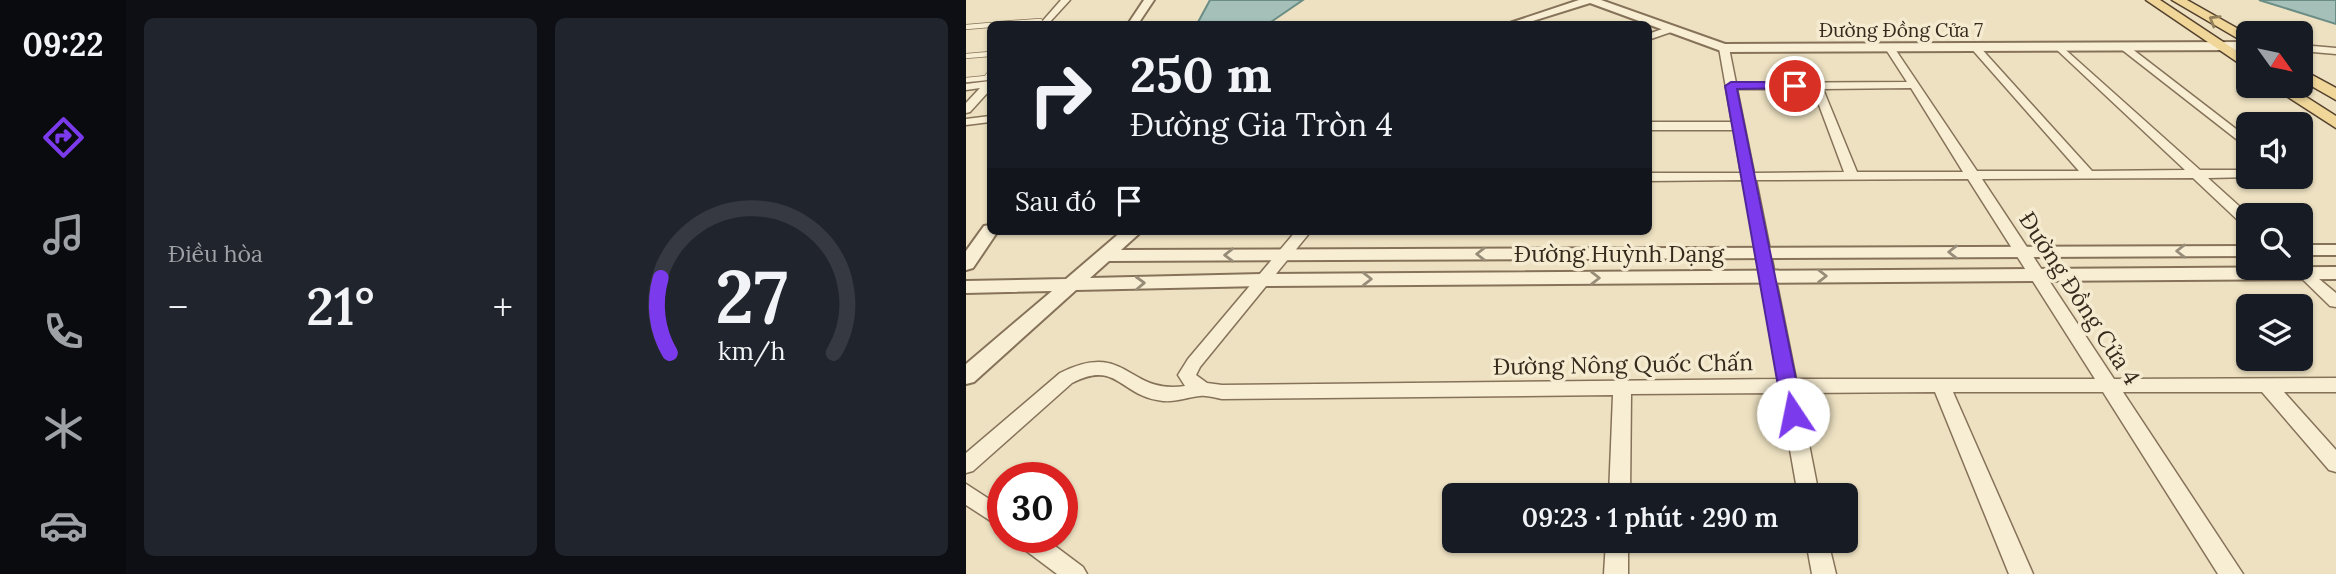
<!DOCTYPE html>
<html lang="vi">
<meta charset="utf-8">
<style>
:root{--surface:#171b24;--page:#20242c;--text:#f1f3f6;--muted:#9ea1a6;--line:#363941;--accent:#7c3aed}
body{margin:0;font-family:Lora,serif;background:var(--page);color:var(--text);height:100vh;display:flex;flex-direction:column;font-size:26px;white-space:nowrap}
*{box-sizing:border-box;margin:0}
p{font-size:23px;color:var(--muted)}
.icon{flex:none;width:38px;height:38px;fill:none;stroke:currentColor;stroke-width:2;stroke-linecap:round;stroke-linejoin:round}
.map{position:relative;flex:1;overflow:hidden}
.details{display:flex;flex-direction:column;gap:18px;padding:18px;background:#0d0f14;width:840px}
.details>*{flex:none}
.hud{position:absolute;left:21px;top:21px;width:665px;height:214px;border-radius:10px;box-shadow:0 2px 5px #0004;background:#171b24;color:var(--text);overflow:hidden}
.needle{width:46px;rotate:123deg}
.fabs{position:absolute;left:1270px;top:21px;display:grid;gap:14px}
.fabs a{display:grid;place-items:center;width:77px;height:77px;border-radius:10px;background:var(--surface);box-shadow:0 2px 5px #0004;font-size:35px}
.speed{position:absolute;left:21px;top:462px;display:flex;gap:14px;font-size:35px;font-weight:700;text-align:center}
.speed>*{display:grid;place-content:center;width:91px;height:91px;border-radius:50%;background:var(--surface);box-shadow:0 2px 5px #0004;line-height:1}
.speed .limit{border:10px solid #d22;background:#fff;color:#111}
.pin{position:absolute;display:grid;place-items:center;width:60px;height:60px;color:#fff;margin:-30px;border:4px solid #fff;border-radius:50%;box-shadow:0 2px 7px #0007}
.me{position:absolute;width:77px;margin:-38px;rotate:349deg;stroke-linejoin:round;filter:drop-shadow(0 0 5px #0008)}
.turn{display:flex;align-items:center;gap:24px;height:147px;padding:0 28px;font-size:32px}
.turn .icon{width:91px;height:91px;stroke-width:2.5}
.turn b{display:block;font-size:49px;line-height:60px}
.then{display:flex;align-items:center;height:66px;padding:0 28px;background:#0003;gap:14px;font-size:26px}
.big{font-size:52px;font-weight:600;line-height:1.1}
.details .tile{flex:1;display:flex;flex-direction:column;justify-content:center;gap:10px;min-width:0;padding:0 24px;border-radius:10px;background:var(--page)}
.details .dial{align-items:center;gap:0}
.dial svg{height:182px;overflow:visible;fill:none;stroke:var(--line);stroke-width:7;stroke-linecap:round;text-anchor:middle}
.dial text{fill:var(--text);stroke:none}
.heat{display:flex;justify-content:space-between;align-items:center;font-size:38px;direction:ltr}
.details .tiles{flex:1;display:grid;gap:18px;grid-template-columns:repeat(2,1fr)}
.trip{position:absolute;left:476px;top:483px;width:416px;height:70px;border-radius:10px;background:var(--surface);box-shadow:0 2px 5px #0004;font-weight:600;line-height:70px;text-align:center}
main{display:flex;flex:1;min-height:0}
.tabs{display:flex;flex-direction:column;width:126px;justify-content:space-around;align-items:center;background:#090b0e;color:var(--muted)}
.tabs .icon{width:49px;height:49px}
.tabs .on{color:var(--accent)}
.tabs b{font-size:32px;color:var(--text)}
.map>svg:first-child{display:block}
</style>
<main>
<nav class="tabs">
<b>09:22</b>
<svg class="icon on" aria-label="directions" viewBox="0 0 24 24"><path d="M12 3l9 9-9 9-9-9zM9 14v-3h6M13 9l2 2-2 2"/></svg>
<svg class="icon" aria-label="music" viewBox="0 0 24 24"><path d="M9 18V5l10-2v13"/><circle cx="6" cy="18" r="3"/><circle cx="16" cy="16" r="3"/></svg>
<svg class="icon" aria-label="phone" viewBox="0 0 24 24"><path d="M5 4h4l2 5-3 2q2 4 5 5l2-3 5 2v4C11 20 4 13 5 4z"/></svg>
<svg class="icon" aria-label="climate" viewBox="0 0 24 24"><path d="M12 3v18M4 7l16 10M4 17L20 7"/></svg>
<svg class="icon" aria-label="car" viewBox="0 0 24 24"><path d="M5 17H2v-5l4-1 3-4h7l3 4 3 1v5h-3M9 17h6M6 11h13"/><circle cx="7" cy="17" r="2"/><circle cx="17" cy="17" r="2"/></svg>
</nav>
<section class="details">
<div class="tiles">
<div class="tile"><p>Điều hòa</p>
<div class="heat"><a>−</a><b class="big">21°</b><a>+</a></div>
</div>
<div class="tile dial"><svg viewBox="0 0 100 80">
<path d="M14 69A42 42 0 1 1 86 69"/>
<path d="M14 69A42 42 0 0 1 10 36" stroke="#7c3aed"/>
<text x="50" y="56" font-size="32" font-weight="700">27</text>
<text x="50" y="72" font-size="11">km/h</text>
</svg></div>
</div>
</section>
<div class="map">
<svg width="1370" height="574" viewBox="0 0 1370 574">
<rect width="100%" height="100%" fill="#ede1c1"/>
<g fill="#a4c0b8" stroke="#6b8d86" stroke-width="2">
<path d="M244 0H337L302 24H231Z"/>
<path d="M1293 0H1370V24Z"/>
</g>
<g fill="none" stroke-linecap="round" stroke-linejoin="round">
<g stroke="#867259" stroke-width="6">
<g id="service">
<path d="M33 24 74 21 71 24"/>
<path d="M0 27 24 25"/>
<path d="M0 56 24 54"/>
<path d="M0 80 20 78 24 73"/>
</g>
</g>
<g stroke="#867259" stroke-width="3">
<g id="minor">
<path d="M95 0H104L82 24H74Z"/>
<path d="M705 26 710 29 708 31 682 40V34Z"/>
<path d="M758 45 763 48 770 83 941 82 919 48 927 46 1011 171H1113L1004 47 1012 45 1126 171 1219 170 1090 49V45L1093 44 1234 170H1283V177H1287L1242 178 1283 215V227L1278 226 1227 178 1016 179 1148 379 1370 378V392H1318L1370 450V472L1363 470 1296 392H1157L1277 574H1252L1137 392H987L1067 574H1043L969 392 833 393 853 495H832L814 393 665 394 664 495H643L647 395 256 399C249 398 241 395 234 396 222 397 210 402 197 401 154 397 152 359 106 383L7 471 0 473V453L94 373C161 339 161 395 219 386L212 375 222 359 330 231H345L234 367 230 375 241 383 256 385 812 379 777 180 682 181V173H775L768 130H682V122H766L753 48ZM945 88 997 172H891L857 89ZM771 89H847L878 172 788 173ZM1002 179 1129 379H830L790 180Z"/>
<path d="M1155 45H1161L1283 139V149L1155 49Z"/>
<path d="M1335 45 1370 48V54L1335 51Z"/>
<path d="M24 81V90L4 112 0 113V103L14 88 0 90V84Z"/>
<path d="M24 116V122L0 125V119Z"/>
<path d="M1335 264 1370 293V307L1364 306 1325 268H1335Z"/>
<path d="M0 484 37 508V529L0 505Z"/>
<path d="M48 537H77L117 567 121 574H91L51 544Z"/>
<path d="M640 541H662V574H638Z"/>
<path d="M840 541H862L870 574H846Z"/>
</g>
</g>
<g stroke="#867259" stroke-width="4">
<g id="tertiary">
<path d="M178 0H188L172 24H162Z"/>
<path d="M613 0H635L759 44 1283 42V50L758 52 624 3 557 24H541Z"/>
<path d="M24 225V231H32L7 268 0 270V251L18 226Z"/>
<path d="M156 231H176L155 250 1283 246V256L143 261 124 278 296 274 1370 267V279L296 286 110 290 8 382 0 384V364L86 291 0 293V281L100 279Z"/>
<rect x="1335" y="245" width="35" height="10"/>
</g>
</g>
<g stroke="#54402d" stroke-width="3">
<g id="primary">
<path d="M1180 0H1194L1283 59V70Z"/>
<path d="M1206 0H1221L1283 35V45Z"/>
<path d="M1335 69 1370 88V100L1335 80Z"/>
<path d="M1305 86H1323L1370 116V128Z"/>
</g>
</g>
<use href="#service" stroke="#f8eed4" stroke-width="4.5"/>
<use href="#minor" fill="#f8eed4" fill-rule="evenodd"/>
<use href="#tertiary" fill="#f8eed4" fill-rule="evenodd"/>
<use href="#primary" fill="#f0d799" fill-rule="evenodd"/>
</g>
<defs><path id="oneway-chevron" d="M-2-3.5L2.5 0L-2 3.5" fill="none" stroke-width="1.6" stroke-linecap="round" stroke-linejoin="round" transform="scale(1.75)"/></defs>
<use stroke="#93805b" href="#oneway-chevron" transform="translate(1248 20) rotate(-149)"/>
<g stroke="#978c78">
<use href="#oneway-chevron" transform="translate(1215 251) rotate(180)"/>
<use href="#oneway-chevron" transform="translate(987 252) rotate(180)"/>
<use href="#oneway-chevron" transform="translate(515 254) rotate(180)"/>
<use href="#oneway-chevron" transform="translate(263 255) rotate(179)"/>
<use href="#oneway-chevron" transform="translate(856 276)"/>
<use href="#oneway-chevron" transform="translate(629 278)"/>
<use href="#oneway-chevron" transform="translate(401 279)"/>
<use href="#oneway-chevron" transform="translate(174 283) rotate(-2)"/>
</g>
<path fill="#7c3aed" stroke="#51269a" stroke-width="2" d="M829 82 835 86 833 88 771 89 837 414 834 419 827 421 820 419 817 414 759 86 765 82Z"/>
<g text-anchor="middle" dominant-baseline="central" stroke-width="7" stroke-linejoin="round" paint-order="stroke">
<g font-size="19" fill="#362a1d" stroke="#f5ebd1">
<text x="935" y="30">Đường Đồng Cửa 7</text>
</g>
<g font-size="23" fill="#362a1d" stroke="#f5ebd1">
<text x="653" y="253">Đường Huỳnh Dạng</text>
<text transform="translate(1114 298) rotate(57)">Đường Đồng Cửa 4</text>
<text transform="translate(657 364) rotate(-1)">Đường Nông Quốc Chấn</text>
</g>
</g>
</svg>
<div class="fabs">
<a><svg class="needle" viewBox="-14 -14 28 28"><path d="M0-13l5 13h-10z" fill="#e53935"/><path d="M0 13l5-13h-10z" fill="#9ea1a6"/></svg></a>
<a><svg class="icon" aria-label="sound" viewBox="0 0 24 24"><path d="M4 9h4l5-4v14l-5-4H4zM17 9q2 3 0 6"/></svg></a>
<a><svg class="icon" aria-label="search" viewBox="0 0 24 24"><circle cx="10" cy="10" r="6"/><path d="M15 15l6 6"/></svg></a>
<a><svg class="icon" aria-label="layers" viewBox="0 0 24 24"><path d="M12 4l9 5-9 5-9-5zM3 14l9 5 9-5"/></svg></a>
</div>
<div class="speed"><div class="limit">30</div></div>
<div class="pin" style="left:829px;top:86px;background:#d93025"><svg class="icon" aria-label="arrive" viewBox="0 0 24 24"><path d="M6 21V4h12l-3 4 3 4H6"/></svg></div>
<svg class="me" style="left:827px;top:414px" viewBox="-20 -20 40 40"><circle r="19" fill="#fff"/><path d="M0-13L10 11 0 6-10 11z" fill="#7c3aed"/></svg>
<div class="trip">09:23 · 1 phút · 290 m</div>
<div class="hud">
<div class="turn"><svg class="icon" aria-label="right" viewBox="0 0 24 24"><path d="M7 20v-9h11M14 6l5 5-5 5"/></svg><div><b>250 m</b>Đường Gia Tròn 4</div></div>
<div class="then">Sau đó<svg class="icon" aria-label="arrive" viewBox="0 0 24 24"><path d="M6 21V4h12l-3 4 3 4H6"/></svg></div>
</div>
</div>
</main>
